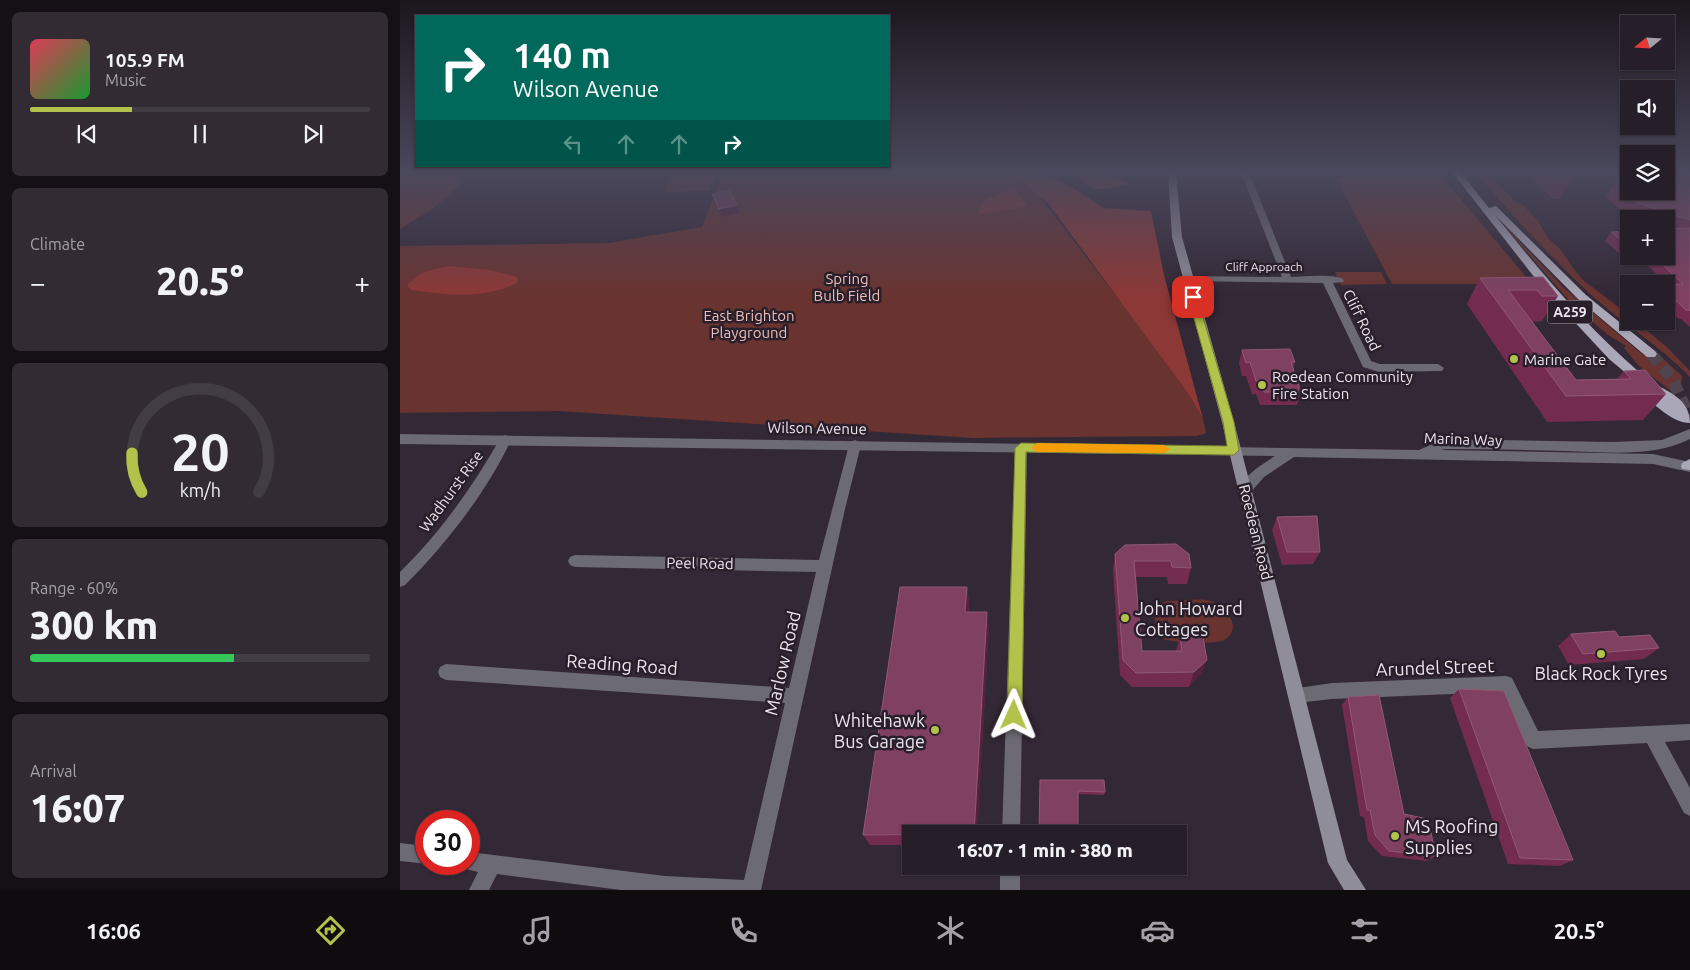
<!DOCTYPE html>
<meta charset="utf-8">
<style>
:root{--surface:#261e28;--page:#322b34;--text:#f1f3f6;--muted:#a4a2a8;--line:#423c45;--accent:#b3c24b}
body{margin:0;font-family:Ubuntu,sans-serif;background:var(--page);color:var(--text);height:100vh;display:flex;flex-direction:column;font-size:19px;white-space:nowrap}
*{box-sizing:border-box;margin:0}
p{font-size:16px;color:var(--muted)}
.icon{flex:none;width:28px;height:28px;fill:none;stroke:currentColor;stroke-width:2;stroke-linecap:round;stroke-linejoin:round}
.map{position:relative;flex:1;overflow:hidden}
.drawer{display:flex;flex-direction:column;gap:12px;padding:12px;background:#151016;width:400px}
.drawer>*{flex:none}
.guide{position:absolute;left:15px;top:15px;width:475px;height:152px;border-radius:0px;box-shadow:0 1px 4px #0004,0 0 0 1px var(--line);background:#00695c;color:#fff;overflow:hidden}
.needle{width:32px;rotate:252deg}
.buttons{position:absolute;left:1220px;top:15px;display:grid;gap:10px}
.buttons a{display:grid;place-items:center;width:55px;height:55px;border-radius:0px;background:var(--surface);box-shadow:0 1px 4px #0004,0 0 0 1px var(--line);font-size:25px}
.speed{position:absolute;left:15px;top:810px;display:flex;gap:10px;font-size:25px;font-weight:700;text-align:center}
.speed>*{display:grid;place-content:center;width:65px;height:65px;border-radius:50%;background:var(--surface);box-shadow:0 1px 4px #0004,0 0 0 1px var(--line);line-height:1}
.speed .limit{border:8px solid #d22;background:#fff;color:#111}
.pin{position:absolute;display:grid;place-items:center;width:42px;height:42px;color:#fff;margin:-21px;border-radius:10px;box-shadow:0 2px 8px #0006}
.me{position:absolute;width:55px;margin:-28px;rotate:1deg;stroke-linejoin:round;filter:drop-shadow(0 0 4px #0008)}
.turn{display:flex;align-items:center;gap:18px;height:105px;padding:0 15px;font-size:22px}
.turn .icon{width:65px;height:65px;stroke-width:2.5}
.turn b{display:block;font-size:35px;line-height:42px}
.lanes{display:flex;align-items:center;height:48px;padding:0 15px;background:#0003;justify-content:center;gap:25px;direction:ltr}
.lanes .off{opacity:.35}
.big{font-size:38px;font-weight:800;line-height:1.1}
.drawer .tile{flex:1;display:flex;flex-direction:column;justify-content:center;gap:8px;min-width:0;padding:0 18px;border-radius:8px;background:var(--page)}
.drawer .dial{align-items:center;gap:0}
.dial svg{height:130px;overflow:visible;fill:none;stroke:var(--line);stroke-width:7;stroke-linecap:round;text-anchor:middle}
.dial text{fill:var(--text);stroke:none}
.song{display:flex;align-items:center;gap:15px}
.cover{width:60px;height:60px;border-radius:8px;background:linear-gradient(135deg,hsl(350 70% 55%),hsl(130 70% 35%))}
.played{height:5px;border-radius:2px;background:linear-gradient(90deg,var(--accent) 30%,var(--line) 30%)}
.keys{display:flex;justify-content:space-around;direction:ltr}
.heat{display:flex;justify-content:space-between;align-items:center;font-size:28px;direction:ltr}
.charge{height:8px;border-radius:4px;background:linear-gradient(90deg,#34c759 60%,var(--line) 0)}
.trip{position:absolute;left:502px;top:825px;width:285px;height:50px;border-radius:0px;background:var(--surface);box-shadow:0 1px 4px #0004,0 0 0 1px var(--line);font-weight:800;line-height:50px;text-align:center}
.tab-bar{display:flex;height:80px;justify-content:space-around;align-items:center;background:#0f0c10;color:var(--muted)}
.tab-bar .icon{width:35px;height:35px}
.tab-bar .active{color:var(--accent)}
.tab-bar b{font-size:22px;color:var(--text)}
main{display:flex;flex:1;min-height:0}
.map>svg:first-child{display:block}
</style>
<main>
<section class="drawer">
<div class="tile">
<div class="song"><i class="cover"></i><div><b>105.9 FM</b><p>Music</p></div></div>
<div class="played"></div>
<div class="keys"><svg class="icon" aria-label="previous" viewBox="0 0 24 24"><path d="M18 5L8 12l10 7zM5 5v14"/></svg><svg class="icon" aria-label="pause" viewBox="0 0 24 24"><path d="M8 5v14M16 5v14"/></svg><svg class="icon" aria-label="next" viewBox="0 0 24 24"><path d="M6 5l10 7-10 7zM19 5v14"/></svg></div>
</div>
<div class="tile"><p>Climate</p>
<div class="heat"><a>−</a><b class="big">20.5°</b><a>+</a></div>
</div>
<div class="tile dial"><svg viewBox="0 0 100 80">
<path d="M14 69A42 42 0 1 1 86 69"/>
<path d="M14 69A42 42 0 0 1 8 45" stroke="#b3c24b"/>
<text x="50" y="56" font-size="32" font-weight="700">20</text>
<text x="50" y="72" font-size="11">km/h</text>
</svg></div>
<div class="tile"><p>Range · 60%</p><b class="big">300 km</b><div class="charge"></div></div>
<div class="tile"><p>Arrival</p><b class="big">16:07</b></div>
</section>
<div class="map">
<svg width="1290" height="890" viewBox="0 0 1290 890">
<rect width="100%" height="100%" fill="#332835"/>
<g fill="#693330">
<path d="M0 172H71L57 179 60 181V185L31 210 0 229Z"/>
<path d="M276 172H318L309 191 264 192Z"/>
<path d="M323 172H607L639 196 721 302 789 395 803 419 806 433 797 436 573 438 158 411 0 413V246L209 243 302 227Z"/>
<path d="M1075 172H1087L1116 203 1122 204 1138 221 1149 239 1160 249 1173 268 1183 280 1229 315V321H1235L1267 347 1290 371V377C1260 346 1222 323 1190 294 1150 256 1110 214 1075 172Z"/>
<path d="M1042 177 1132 284H992L936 178Z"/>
<path d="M1099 220 1163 287 1243 355 1257 353 1282 376 1281 385 1272 392 1239 366 1224 348 1226 346 1208 335 1172 304Z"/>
<path d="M935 272H981L987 284 941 285Z"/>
<path d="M767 601C781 601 801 597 814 602 827 607 842 628 826 639 818 645 774 643 764 639 755 632 752 616 757 605Z"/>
</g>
<g fill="#8c3836">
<path d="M609 172H642L673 188 703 208 751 211 764 275 803 419 789 395 648 203Z"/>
<path d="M674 172H704L730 184C705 189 692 196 674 172Z"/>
<path d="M613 187 627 206 578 215 582 202Z"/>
<path d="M50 266 91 270 117 277 118 282C87 300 46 295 12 290L7 286C17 272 33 269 50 266Z"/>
</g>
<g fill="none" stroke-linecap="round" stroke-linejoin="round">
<path stroke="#4f4450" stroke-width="12" stroke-dasharray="12 6" stroke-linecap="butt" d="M1251 354 1272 378 1290 418"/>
<g fill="#6c6a72" fill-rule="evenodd">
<path d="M841 172H849L891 277C903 277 936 273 944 280L943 282 933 283 971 361 980 364H1038L1044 368 1042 371 979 372 963 367 923 283 784 281V277L788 276 882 277Z"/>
<path d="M105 435 109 437 111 440C88 490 44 547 5 585L0 587V572C40 533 74 485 101 437Z"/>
<path d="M455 440 459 442 461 445 445 509 361 890H221L97 874 89 890H69L78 872 62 868 61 864H69V852L265 876 344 880 385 703 46 680 40 677 38 672 40 667 46 664 389 688 416 572 175 567 170 565 168 561 170 557 175 555 419 560 449 445 451 442Z"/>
<path d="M621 443 625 445 627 448 620 834H602L615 448 617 445Z"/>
<path d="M1106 676 1112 678 1138 731 1290 724V740L1265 742 1290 788V816L1284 813 1247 743 1133 749 1127 746 1101 692 932 699 897 703 891 701 889 695 891 689 932 683Z"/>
<path d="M0 843 26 846 28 864 0 861Z"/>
<rect x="600" y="866" width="20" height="24"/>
</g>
<path fill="#6c6a72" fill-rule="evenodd" d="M1290 429V439C1253 458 1205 452 1165 451 1125 450 1085 449 1045 449L1041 450 1253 454 1290 462V472L1253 464 894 457 864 477 850 493 845 494 840 493 838 489C846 474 861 465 875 456L0 444V434L1019 450 1044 439 1212 442 1262 440Z"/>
<path fill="#8f8d99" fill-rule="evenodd" d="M768 172H776L782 237 834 422 947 860 966 890H944L928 863 822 422 772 237Z"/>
<g fill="#aaa8b8" fill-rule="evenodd">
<path d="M1052 172H1060L1089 208 1096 206 1186 295 1255 351 1257 354 1255 357H1247L1178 299 1095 215C1139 270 1185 325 1239 372 1242 375 1246 380 1250 382 1268 391 1290 399 1290 423 1272 423 1256 405 1243 395L1241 392 1245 389 1209 359 1142 287Z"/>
<path d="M1290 459V470L1282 469 1281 466 1282 463Z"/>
</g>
</g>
<g fill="#732c50">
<path d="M1125 172H1180L1159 199H1153Z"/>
<path d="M1266 172H1290V327L1281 319H1279L1266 307V285H1268L1242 260 1228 261 1205 241 1211 232 1229 231V256H1266V219H1233L1229 217 1206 197 1215 183 1266 191Z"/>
<path d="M312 194 340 213 322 217Z"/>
<path d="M1143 277 1158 296 1142 321 1132 322 1176 380 1217 379 1224 371 1266 394 1243 420 1147 422 1067 304 1080 278Z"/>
<path d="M842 350 895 362 893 369 901 392 897 405H860L856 394H852L846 376H842L839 363Z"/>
<path d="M877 517 920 552 913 564 882 565 872 530Z"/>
<path d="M715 554H789L791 568 787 584H768L767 577H736L742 651H776L780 637 807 660 801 674 789 687H732L720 675 713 571Z"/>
<path d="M567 587 569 603V612L589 627 577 834H511V845H470L463 835Z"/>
<path d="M1171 634 1219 637 1259 648 1244 659 1169 665 1158 646Z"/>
<path d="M1059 689 1173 860 1160 866 1108 864 1050 698Z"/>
<path d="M948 697 1004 814 1036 856 1027 861 982 856 968 841 964 817 960 816 942 705Z"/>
<path d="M640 780 705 792 704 795 678 794V826L639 834Z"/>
</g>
<g fill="#54223e">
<path d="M1175 172H1180L1159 199 1172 176Z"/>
<path d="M337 205 340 213 322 217 319 209Z"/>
<path d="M567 587 569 603 568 627 565 612Z"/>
<path d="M587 612 589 627 577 834H574Z"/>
<path d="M807 660 801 674 789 687 794 672Z"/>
</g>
<g fill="#804061" stroke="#915976">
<path d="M1161 172H1175L1172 176H1166Z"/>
<path d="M1290 173V220L1238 203 1215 183 1222 175H1229V191H1266V174Z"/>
<path d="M329 190 337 205 319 209 312 194Z"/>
<path d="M1290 228V311L1289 310H1286L1266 291V285L1283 284 1253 256H1266V229Z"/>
<path d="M1229 231V247L1211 232Z"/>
<path d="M1143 277 1158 296H1142L1137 290H1108L1176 380 1231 379 1224 371 1245 370 1266 394 1166 396 1080 278Z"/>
<path d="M890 349 895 362H891L901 392H864L860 381H856L850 362 846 363 842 350Z"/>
<path d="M917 516 920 552H887L877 517Z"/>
<path d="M776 544 789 554 791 568 772 567 771 561H734L742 651H782L780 637H803L807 660 794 672 736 673 723 660 715 554 725 545Z"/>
<path d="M500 587H567L565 612H587L574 834 463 835Z"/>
<path d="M1215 631 1219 637 1250 635 1259 648 1183 654 1171 634Z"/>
<path d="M1059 689 1104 691 1173 860 1120 858Z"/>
<path d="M979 695 1004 814 1028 819 1036 856 989 851 975 835 970 810H967L948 697Z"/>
<path d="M640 780H704L705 792 678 791V826H706V834H639Z"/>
</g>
<linearGradient id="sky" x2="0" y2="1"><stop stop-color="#1c161d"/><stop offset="0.58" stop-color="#4a485c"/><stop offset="1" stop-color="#4a485c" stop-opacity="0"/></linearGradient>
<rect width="1290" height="296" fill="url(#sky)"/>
<path fill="#b3c24b" stroke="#747e31" d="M793 294 797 297 834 422 839 450 834 455 626 452 622 715 620 720 614 723 609 720 607 715 615 448 621 443 827 446 823 422 788 297Z"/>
<path fill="#f59e0b" d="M637 443 764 445 770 449 764 453 637 452 631 448Z"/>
<g fill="#b3c24b" stroke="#291f2a" stroke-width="2">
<circle cx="1114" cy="359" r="5"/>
<circle cx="862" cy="385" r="5"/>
<circle cx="725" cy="618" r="5"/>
<circle cx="1201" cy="654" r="5"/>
<circle cx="535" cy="730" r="5"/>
<circle cx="995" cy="836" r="5"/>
</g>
<g text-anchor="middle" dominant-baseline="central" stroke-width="5" stroke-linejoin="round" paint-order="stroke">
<g font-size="12" fill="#ebe4ec" stroke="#291f2a">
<text x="864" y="266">Cliff Approach</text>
</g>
<rect fill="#291f2a" stroke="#b1a9b2" stroke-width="1" x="1147.5" y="300.5" width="45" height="23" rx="4"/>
<g font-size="14" font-weight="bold" fill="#ebe4ec">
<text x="1170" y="312">A259</text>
</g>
<g font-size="15" fill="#efbeb9" stroke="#291f2a">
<text x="447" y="278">Spring<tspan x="447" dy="17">Bulb Field</tspan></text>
<text x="349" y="315">East Brighton<tspan x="349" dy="17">Playground</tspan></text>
</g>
<g font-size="15" fill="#ebe4ec" stroke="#291f2a">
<text transform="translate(962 320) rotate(64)">Cliff Road</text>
<text transform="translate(417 428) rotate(1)">Wilson Avenue</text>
<text transform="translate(1063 439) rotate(2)">Marina Way</text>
<text transform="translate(51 491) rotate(-54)">Wadhurst Rise</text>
<text transform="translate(856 532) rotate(76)">Roedean Road</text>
<text transform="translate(300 563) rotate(1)">Peel Road</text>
</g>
<g font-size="15" fill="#ebe4ec" stroke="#291f2a" text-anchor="start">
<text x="1124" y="359">Marine Gate</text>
<text x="872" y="376">Roedean Community<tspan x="872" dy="17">Fire Station</tspan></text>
</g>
<g font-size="18" fill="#ebe4ec" stroke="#291f2a" text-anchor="start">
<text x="735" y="608">John Howard<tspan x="735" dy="21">Cottages</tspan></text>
<text x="1201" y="673" text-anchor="middle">Black Rock Tyres</text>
<text x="525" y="720" text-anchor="end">Whitehawk<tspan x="525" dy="21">Bus Garage</tspan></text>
<text x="1005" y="826">MS Roofing<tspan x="1005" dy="21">Supplies</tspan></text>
</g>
<g font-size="18" fill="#ebe4ec" stroke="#291f2a">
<text transform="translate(382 663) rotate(-77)">Marlow Road</text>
<text transform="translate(222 664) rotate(4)">Reading Road</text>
<text transform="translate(1035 667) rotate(-2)">Arundel Street</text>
</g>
</g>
</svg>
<div class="buttons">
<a><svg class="needle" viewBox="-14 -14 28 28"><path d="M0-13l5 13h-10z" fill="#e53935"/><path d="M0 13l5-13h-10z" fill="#a4a2a8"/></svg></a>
<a><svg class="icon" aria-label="sound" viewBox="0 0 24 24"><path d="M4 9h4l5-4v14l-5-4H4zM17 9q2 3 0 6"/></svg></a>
<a><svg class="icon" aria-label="layers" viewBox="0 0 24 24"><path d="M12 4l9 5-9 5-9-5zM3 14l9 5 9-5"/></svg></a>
<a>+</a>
<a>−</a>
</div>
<div class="speed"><div class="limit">30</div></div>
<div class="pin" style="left:793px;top:297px;background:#d93025"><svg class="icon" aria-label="arrive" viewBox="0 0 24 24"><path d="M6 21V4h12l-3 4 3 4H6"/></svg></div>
<svg class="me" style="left:614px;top:715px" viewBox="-20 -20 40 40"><path d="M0-17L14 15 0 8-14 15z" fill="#b3c24b" stroke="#fff" stroke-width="4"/></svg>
<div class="trip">16:07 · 1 min · 380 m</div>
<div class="guide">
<div class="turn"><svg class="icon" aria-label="right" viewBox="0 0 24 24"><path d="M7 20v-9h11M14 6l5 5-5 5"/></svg><div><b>140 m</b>Wilson Avenue</div></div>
<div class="lanes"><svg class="icon off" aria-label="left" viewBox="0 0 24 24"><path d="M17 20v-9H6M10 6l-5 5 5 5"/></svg><svg class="icon off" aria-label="ahead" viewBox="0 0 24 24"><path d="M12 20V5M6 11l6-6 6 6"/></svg><svg class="icon off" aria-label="ahead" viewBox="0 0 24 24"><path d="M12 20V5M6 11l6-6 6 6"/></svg><svg class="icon" aria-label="right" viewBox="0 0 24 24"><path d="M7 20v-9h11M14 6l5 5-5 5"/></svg></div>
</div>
</div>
</main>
<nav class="tab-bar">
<b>16:06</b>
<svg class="icon active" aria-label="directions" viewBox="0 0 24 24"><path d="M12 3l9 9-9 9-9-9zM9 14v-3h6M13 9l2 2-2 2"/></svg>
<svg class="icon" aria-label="music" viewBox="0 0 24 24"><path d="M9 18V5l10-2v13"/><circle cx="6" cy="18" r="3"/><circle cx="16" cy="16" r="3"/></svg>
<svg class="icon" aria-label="phone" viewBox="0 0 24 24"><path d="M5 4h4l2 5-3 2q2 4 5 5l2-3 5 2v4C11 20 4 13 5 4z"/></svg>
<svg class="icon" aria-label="climate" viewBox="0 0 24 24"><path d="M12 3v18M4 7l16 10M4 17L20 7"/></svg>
<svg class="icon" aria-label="car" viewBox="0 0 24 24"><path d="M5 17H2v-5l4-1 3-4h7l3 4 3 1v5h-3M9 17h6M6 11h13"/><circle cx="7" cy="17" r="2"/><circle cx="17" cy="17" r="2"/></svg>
<svg class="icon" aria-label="filters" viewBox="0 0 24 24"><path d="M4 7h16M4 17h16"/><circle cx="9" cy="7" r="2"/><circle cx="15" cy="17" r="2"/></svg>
<b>20.5°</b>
</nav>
